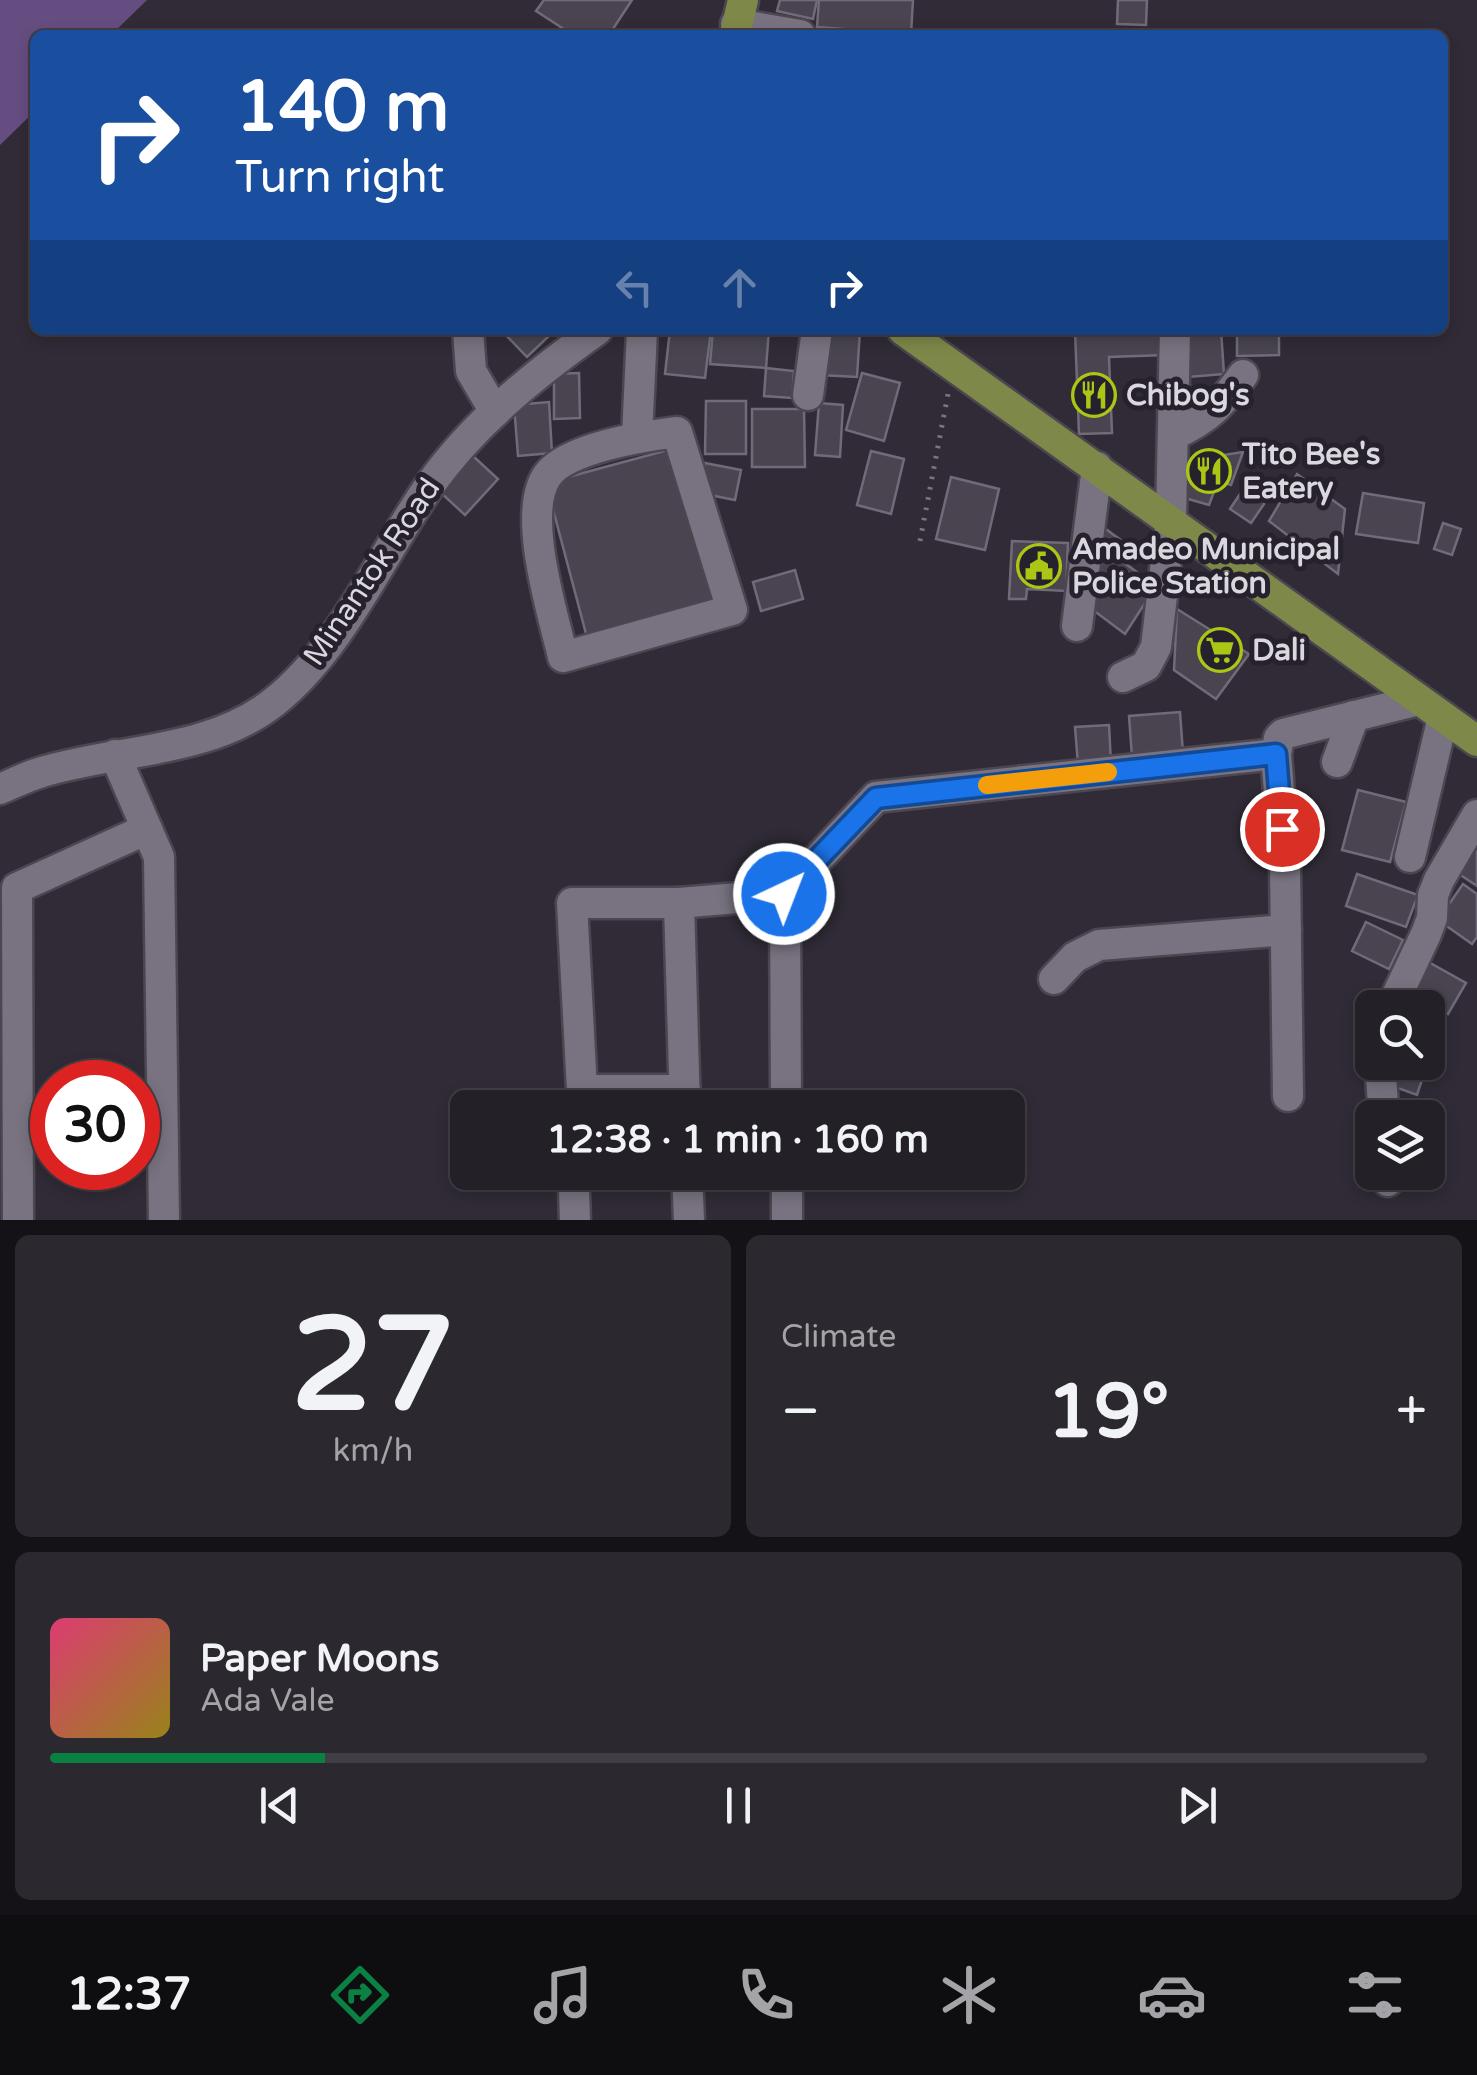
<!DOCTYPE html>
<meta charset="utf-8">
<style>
:root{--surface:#242028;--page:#2c2830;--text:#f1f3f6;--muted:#a3a3a8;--line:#413e45;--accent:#0b8043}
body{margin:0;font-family:"Varela Round",sans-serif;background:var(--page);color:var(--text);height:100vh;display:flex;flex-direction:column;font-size:38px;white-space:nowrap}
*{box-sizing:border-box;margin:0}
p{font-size:32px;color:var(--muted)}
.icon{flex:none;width:55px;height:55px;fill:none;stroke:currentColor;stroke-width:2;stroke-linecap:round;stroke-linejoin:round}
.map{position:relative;height:1220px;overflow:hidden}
.drawer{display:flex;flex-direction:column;gap:15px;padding:15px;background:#141216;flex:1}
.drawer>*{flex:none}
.banner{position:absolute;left:30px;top:30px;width:1418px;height:305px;border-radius:15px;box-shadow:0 5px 15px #0003,0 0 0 2px var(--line);background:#1a4fa0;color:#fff;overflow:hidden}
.tools{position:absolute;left:1355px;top:990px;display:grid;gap:20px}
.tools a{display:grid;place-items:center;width:90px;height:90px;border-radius:15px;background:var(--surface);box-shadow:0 5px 15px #0003,0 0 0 2px var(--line);font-size:50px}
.speed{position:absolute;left:30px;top:1060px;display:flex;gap:20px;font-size:50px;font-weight:700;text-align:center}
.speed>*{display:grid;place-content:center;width:130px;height:130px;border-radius:50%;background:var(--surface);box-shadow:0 5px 15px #0003,0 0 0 2px var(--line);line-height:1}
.speed .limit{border:15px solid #d22;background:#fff;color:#111}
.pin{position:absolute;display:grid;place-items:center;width:85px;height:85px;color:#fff;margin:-42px;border:5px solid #fff;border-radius:50%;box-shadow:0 2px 10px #0007}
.me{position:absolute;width:110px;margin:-55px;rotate:43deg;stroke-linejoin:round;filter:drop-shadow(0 0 8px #0008)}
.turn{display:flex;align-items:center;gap:35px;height:210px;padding:0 40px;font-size:45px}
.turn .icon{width:130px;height:130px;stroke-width:2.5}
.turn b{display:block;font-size:70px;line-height:85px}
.lanes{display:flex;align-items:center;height:95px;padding:0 40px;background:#0003;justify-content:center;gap:50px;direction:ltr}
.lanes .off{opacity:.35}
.big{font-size:75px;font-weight:700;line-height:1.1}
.drawer .widget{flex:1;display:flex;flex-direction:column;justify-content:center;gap:15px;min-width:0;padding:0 35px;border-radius:15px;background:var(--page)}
.drawer .dial{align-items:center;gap:0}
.dial b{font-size:130px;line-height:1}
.song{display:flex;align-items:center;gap:30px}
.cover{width:120px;height:120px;border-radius:15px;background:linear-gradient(135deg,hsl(340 70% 55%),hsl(50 70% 35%))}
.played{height:10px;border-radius:5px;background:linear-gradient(90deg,var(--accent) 20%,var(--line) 20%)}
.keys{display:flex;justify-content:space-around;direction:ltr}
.heat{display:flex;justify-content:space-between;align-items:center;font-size:55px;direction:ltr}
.drawer .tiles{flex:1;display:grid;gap:15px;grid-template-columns:1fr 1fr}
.widget:last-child{grid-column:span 2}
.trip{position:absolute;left:450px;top:1090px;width:575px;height:100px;border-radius:15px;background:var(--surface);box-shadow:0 5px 15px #0003,0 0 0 2px var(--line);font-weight:700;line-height:100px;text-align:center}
.tab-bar{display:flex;height:160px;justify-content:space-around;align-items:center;background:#0e0d10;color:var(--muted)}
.tab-bar .icon{width:70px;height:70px}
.tab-bar .active{color:var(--accent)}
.tab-bar b{font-size:45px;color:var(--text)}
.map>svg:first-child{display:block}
</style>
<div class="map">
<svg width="1477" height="1220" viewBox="0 0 1477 1220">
<rect width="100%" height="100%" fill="#302b36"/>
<path fill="#664d81" d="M0 0H147L111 35H35V111L0 145Z"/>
<g fill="#494450" stroke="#716b79" stroke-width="2.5">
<path d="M544 0H632L609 35H573L536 11Z"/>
<path d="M780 0H817L813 19 777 11Z"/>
<path d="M819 0H913L911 34 817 27Z"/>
<path d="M1118 0H1147L1146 25 1117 24Z"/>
<path d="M501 330H545L550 335 527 357Z"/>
<path d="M670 330H711L705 378 665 374Z"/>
<path d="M713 330H769L766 368 710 364Z"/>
<path d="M822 330H860L857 377 820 375Z"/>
<path d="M1075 330H1164L1165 355 1109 357 1112 433 1079 434Z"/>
<path d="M1184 330H1221L1224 374 1188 377Z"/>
<path d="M1237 330H1279V355L1237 356Z"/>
<path d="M766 368 794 371 792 398 764 396Z"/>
<path d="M579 373 580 418 554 419V374Z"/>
<path d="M862 373 900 383 884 441 846 430Z"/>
<path d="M706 401H746V454H705Z"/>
<path d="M549 402 552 453 518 456 514 405Z"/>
<path d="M819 403 843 405 840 457 815 455Z"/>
<path d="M752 409H804L805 467H752Z"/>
<path d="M679 447 722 609 589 645 546 483Z"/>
<path d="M871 451 904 459 891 514 857 505Z"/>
<path d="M1243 452 1231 485 1218 481 1209 505 1178 496 1184 461Z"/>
<path d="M473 456 498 479 465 515 440 492Z"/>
<path d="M705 463 741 470 735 500 699 493Z"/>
<path d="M1254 473 1275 488 1251 523 1230 509Z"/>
<path d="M1297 474 1345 509 1338 574 1269 521Z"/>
<path d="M951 477 999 489 985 550 936 539Z"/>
<path d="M1363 493 1424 503 1418 543 1356 534Z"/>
<path d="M1443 523 1461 529 1452 555 1434 549Z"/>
<path d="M1099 524 1122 541 1115 556 1156 586 1125 634 1085 604Z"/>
<path d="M1012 541 1068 543 1066 591 1027 589 1026 599H1009Z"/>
<path d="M795 570 803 599 761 611 753 582Z"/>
<path d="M1177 609 1249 654 1216 699 1174 670Z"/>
<path d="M1180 712 1183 753 1132 757 1129 716Z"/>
<path d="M1109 725 1111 763 1078 765 1075 727Z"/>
<path d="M1358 790 1406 802 1390 862 1342 850Z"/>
<path d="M1477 836V886L1450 868Z"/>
<path d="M1357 874 1418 895 1406 927 1346 906Z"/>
<path d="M1463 884 1477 894V937L1472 944 1438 920Z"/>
<path d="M1366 922 1403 940 1389 969 1352 951Z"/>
<path d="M1425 960 1466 983 1448 1014 1408 991Z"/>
<path d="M1428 1038 1435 1041 1417 1095 1384 1083 1391 1062H1428Z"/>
</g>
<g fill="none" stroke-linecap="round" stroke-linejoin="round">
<g stroke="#4b464f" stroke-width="35">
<g id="minor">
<path d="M736 24 800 35"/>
<path d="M468 330 471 371 495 412"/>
<path d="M808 395 817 330"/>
<path d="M677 432 732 610 563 657C553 614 521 514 547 476 566 448 645 436 677 432Z"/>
<path d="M1175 434C1208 419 1221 405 1243 375"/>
<path d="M637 437 642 330"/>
<path d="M1077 626 1097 467"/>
<path d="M1123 677 1146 666 1156 647 1171 519 1175 330"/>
<path d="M115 755 159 857 164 1220"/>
<path d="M1337 762 1354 716"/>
<path d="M0 789C14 783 28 776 42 772 118 749 210 753 274 702 342 648 381 555 430 485 474 423 535 374 597 330"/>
<path d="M1410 857 1443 717"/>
<path d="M785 894 786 1108"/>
<path d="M679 903H572L582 1090H685"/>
<path d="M1054 979 1075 957 1099 945 1286 930"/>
<path d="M1391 1008 1426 934 1432 918 1433 895 1439 880 1477 815"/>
<path d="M1380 1062 1384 1118"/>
<path d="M1288 1096 1285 867 1276 754 1279 738 1283 734 1419 700"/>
<path d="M685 1108 679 903 785 894 876 797 1276 754"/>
<path d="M687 1172 689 1220"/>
<path d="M787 1172V1220"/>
<path d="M1387 1172 1388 1181"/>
<path d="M574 1190 575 1220"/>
<path d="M18 1220 17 888 147 829"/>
</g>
</g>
<g stroke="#4b464f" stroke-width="35">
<g id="major">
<path d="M735 35 743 0"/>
<path d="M903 330 1477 741"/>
</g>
</g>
<path stroke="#7a757f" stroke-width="5" stroke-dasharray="2.5 8" stroke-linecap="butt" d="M920 541 948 394"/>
<use href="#minor" stroke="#797381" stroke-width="30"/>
<use href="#major" stroke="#7e8848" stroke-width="30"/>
</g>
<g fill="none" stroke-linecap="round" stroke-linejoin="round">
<g stroke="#114b97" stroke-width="25">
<path id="route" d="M784 894 876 798 1276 754 1282 829"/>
</g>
<use href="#route" stroke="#1a73e8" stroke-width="18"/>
<path stroke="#f59e0b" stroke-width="18" d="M987 785 1108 772"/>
</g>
<defs>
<g id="restaurant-ring" transform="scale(2.25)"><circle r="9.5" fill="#26212c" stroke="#abc615" stroke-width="1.5"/><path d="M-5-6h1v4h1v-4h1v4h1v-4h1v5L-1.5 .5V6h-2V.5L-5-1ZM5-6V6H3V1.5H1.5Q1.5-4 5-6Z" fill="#abc615"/></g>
<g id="civic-ring" transform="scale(2.25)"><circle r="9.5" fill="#26212c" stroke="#abc615" stroke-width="1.5"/><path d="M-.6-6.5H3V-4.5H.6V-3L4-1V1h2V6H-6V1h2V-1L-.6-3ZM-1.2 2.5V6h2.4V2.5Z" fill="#abc615"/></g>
<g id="supermarket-ring" transform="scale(2.25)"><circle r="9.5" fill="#26212c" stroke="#abc615" stroke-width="1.5"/><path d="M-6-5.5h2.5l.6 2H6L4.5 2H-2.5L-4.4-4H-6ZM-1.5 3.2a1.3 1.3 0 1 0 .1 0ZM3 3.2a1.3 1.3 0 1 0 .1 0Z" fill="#abc615"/></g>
</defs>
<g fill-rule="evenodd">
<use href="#restaurant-ring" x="1094" y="395"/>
<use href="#restaurant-ring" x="1209" y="471"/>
<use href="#civic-ring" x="1039" y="566"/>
<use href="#supermarket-ring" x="1220" y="650"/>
</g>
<g text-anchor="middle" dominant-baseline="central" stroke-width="10" stroke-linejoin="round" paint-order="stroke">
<g font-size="30" font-weight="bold" fill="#dbd7df" stroke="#26212c" text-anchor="start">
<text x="1126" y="395">Chibog's</text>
<text x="1242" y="454">Tito Bee's<tspan x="1242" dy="34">Eatery</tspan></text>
<text x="1072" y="549">Amadeo Municipal<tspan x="1072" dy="34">Police Station</tspan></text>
<text x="1252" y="650">Dali</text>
</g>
<g font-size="30" fill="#dbd7df" stroke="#26212c">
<text transform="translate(372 572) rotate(-56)">Minantok Road</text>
</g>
</g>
</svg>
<div class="tools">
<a><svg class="icon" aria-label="search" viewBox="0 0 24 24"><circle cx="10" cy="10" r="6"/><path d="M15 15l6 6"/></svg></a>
<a><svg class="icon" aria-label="layers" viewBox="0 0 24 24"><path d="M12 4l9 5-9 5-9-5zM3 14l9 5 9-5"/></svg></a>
</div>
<div class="speed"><div class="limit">30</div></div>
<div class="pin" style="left:1282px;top:829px;background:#d93025"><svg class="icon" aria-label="arrive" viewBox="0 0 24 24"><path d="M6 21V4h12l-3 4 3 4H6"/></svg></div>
<svg class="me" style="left:784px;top:894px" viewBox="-20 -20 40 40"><circle r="17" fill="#1a73e8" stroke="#fff" stroke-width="3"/><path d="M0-11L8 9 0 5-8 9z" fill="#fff"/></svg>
<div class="trip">12:38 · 1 min · 160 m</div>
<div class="banner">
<div class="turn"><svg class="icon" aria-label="right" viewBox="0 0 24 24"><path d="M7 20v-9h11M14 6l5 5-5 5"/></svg><div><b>140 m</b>Turn right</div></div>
<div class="lanes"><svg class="icon off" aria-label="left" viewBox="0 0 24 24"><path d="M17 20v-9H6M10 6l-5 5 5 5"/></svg><svg class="icon off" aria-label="ahead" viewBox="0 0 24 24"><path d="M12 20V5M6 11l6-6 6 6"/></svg><svg class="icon" aria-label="right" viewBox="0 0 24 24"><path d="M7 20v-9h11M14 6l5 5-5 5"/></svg></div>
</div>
</div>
<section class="drawer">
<div class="tiles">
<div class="widget dial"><b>27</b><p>km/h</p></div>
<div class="widget"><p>Climate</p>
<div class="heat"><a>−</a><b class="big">19°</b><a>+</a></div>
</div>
<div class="widget">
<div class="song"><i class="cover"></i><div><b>Paper Moons</b><p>Ada Vale</p></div></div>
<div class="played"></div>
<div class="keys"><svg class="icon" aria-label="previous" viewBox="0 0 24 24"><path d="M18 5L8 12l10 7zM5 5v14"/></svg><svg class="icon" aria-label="pause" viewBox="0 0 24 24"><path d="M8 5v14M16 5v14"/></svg><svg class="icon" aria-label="next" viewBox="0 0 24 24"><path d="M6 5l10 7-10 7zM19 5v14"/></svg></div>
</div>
</div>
</section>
<nav class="tab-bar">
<b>12:37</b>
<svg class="icon active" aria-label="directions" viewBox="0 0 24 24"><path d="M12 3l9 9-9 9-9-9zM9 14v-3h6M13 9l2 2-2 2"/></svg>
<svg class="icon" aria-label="music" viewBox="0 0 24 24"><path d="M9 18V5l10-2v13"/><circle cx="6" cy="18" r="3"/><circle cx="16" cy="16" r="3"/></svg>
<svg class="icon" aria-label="phone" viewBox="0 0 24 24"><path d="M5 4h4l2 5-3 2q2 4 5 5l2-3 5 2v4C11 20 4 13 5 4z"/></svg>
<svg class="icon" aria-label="climate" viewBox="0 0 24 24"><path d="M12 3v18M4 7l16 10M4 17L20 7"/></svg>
<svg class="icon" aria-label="car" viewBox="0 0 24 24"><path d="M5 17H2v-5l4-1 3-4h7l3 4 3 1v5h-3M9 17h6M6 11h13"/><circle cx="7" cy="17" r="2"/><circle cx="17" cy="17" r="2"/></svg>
<svg class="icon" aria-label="filters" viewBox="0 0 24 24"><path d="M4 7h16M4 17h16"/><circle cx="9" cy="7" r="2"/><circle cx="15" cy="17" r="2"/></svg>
</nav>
